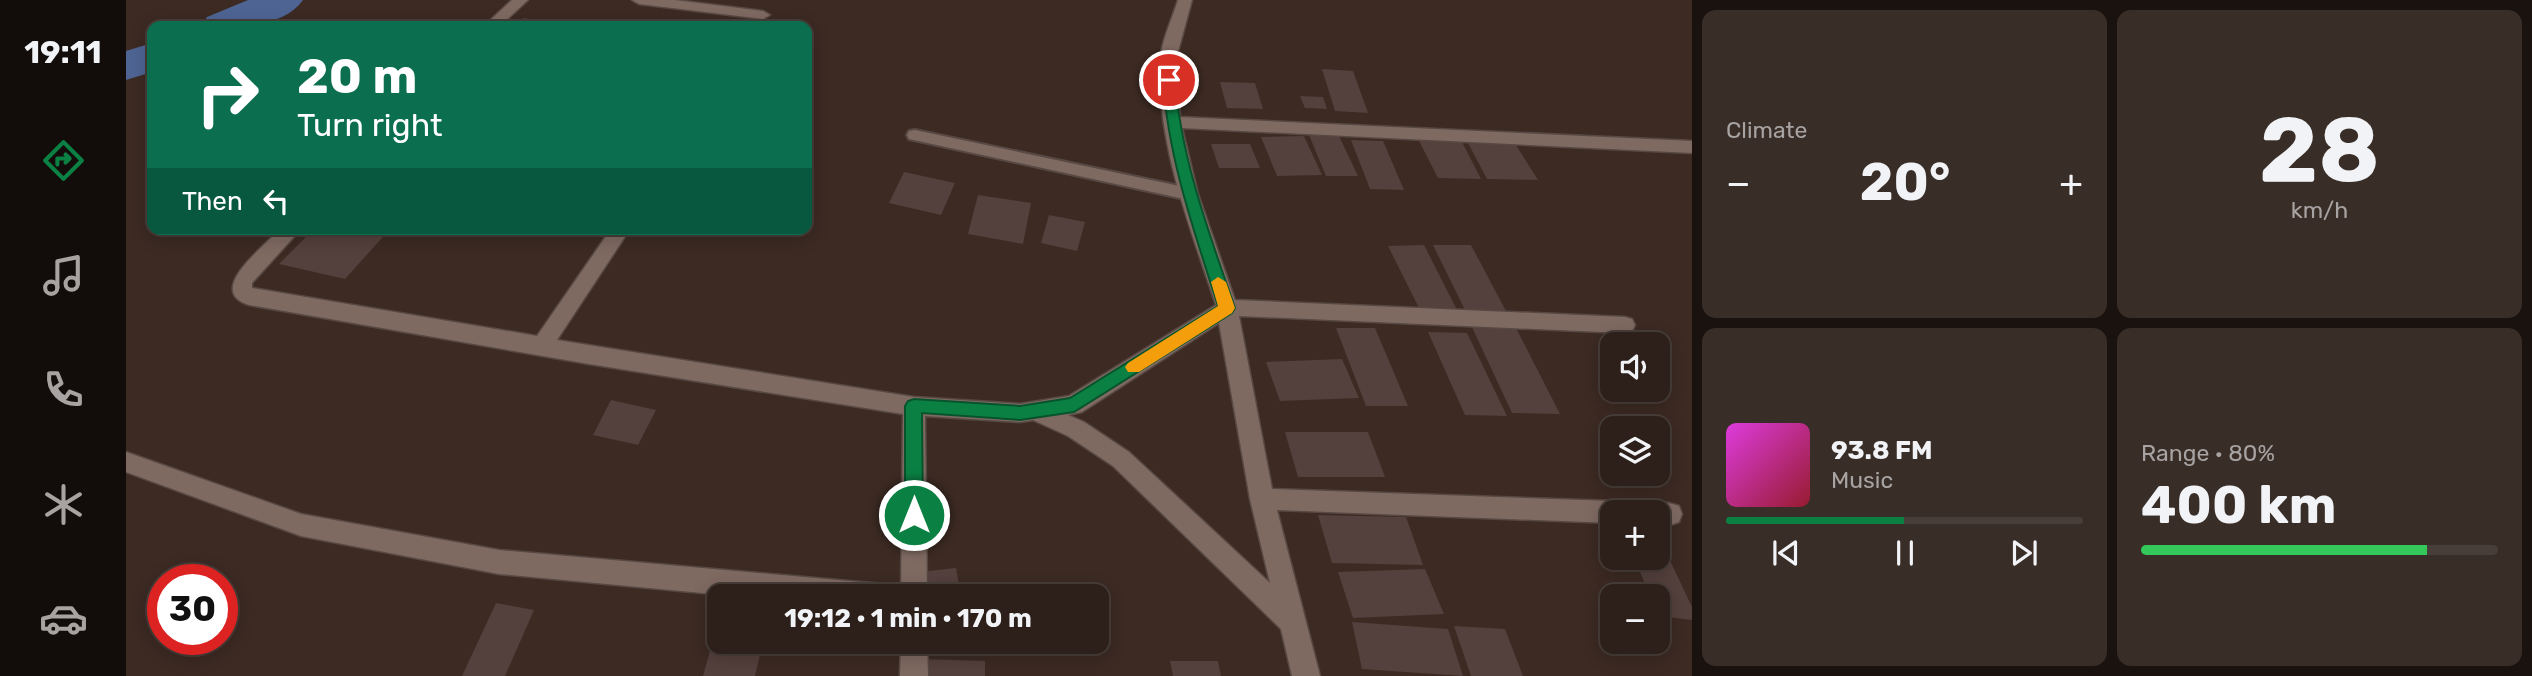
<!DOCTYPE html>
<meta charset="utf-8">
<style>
:root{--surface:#2d201a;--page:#392d27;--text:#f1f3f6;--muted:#a7a3a2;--line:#483e39;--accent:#0b8043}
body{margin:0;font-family:Rubik,sans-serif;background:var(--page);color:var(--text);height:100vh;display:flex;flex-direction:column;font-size:26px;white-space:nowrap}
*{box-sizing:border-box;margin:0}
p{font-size:23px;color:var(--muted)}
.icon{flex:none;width:38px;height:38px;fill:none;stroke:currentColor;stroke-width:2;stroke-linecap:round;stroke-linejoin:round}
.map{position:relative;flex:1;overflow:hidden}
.sheet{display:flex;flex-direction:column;gap:10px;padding:10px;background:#19120e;width:840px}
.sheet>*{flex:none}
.hud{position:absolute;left:21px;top:21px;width:665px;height:214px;border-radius:14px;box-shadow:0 4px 18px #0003,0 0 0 2px var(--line);background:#0b6e4f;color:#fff;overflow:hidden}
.controls{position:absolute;left:1474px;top:332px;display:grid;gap:14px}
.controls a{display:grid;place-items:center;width:70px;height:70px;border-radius:14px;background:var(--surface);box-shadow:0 4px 18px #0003,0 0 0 2px var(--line);font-size:35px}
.speed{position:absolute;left:21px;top:564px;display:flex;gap:14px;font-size:35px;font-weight:700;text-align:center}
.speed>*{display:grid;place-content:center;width:91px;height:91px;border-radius:50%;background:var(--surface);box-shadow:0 4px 18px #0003,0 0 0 2px var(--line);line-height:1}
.speed .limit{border:10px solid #d22;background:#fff;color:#111}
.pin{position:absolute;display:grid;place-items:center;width:60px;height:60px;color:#fff;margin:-30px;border:4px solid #fff;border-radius:50%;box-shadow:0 2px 7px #0007}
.me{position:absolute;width:77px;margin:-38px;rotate:0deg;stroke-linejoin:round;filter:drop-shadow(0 0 5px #0008)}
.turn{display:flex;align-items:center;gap:24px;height:147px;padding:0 35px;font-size:32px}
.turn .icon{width:91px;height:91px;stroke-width:2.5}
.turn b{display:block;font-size:49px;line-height:60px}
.then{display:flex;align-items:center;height:66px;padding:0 35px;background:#0003;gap:14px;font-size:26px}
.big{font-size:52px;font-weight:700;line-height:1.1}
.sheet .card{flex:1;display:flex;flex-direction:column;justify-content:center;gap:10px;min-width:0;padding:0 24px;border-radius:14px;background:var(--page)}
.sheet .dial{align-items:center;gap:0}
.dial b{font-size:91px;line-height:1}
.song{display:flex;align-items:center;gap:21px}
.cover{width:84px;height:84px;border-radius:10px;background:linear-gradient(135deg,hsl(300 70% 55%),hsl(350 70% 35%))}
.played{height:7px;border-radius:4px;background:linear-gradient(90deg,var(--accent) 50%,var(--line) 50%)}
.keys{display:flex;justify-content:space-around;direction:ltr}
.heat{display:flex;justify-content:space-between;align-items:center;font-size:38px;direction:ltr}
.charge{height:10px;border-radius:5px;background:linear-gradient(90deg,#34c759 80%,var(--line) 0)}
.sheet .tiles{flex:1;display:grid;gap:10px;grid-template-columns:repeat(2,1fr)}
.trip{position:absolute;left:581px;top:584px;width:402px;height:70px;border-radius:14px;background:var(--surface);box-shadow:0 4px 18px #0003,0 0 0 2px var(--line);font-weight:700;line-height:70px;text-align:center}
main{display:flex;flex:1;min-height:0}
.tabs{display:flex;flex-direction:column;width:126px;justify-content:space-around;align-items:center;background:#120d0a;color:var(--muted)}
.tabs .icon{width:49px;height:49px}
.tabs .current{color:var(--accent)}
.tabs b{font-size:32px;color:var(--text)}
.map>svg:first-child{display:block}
</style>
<main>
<nav class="tabs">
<b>19:11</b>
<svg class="icon current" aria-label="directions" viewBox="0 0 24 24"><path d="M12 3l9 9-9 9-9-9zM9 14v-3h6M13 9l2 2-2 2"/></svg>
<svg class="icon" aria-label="music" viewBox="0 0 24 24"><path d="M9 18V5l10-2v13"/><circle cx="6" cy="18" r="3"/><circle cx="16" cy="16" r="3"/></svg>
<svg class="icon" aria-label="phone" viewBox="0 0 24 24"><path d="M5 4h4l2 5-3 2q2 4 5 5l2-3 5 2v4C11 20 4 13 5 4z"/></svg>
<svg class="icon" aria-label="climate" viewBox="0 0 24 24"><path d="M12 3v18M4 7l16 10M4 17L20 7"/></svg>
<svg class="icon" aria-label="car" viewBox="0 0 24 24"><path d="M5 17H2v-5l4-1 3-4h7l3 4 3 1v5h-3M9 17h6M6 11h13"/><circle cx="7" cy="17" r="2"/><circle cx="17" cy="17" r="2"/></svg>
</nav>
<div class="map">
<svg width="1566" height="676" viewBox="0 0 1566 676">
<rect width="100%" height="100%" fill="#3c2a23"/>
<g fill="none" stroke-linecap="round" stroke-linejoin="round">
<g fill="#4e6493" fill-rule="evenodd">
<path d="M122 0H177C157 29 107 27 75 26L81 17Z"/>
<path d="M26 43V72L0 80V51Z"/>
</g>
</g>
<g fill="#54403d">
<path d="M398 18 421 22 417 26H390Z"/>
<path d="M1196 69 1227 71 1242 113 1209 111Z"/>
<path d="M1094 82 1129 83 1137 109 1101 108Z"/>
<path d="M1174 96 1197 97 1201 109 1179 108Z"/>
<path d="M1183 135 1213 136 1232 176H1200Z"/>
<path d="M1178 136 1196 175 1151 176 1135 137Z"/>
<path d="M1292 139 1335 140 1355 179 1312 178Z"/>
<path d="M1225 140 1257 141 1278 190 1244 189Z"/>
<path d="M1342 143 1390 145 1412 180 1361 179Z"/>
<path d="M1085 144H1124L1134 168H1093Z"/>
<path d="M778 172 829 183 815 215 763 203Z"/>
<path d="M852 195 905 203 897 244 842 234Z"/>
<path d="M923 215 959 222 951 251 915 243Z"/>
<path d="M188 229H264L219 279 153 264Z"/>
<path d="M1298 245 1330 308H1293L1262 246Z"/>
<path d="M1307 245H1345L1380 311 1339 310Z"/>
<path d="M1345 325 1389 326 1434 414 1386 413Z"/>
<path d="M1210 328H1249L1282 406H1240Z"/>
<path d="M1302 332 1341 333 1381 416 1339 415Z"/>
<path d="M1216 359 1233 398 1154 401 1140 362Z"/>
<path d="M485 400 530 410 512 445 467 435Z"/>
<path d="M1159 432H1242L1259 477H1172Z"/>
<path d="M1192 515 1280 517 1297 565 1206 563Z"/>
<path d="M1531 533 1566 607V620L1533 616 1531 597H1525L1508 558H1531Z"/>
<path d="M830 568 835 597H797L793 572Z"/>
<path d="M1299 569 1318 614 1227 618 1212 572Z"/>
<path d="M370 603 408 610 379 676H336Z"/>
<path d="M593 619V642H637L629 676H577Z"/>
<path d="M1226 622 1322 629 1337 676 1236 669Z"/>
<path d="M1328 626 1379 629 1397 676H1345Z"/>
<path d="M802 642H840V644L803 648Z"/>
<path d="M794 659 859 661V676H793Z"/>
<path d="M1044 661H1092L1095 676H1047Z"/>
</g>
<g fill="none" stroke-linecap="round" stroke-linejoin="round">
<g stroke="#574843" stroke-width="4">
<path id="lane" d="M789 130 1063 188 1071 194 1063 200 783 139 781 135 783 131Z"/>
</g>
<g stroke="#574843" stroke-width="3">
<g id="street">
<path d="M386 0H402L374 26H358Z"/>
<path d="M506 0H549L637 11 644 15 637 19 513 4Z"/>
<path d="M1052 0H1066L1050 59 1054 117 1566 141V153L1056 128 1072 194 1109 300 1499 317 1506 319 1509 325 1506 331 1499 333 1113 316 1146 489 1515 502 1523 505C1534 501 1542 502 1553 506L1556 514 1553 522 1544 525 1531 524V513H1486V523L1151 510 1194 676H1166L1155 629 987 466 942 436 907 420 894 422 799 416 801 597H775L777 414 463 364 123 305C78 291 139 246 154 229H175L126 283V288L411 336 485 229H504L431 340 788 397 894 404 943 396 1090 305C1064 227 1031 145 1034 62 1035 42 1046 19 1052 0ZM1093 323 1124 499 1144 583 1003 452 958 422 942 415 956 412Z"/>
<path d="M0 452 175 514 373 550 757 584 766 588 770 597H619L373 574 175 536 0 472Z"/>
<path d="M775 642H801L802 676H774Z"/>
</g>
</g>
<use href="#lane" fill="#7f6a62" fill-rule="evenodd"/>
<use href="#street" fill="#7f6a62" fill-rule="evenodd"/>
</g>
<path fill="#0b8043" stroke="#07532c" stroke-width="2" d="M1043 76 1049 80C1055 159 1083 233 1109 308L1106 313 948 412 894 420 796 413 797 515 795 521 788 523 781 521 779 515V406L782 401 788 399 894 406 944 398 1092 306C1068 231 1042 158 1037 80Z"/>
<path fill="#f59e0b" d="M1092 277 1100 282 1109 308 1106 313 1013 372H1002L999 367 1002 363 1092 306 1085 282Z"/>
</svg>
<div class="controls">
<a><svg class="icon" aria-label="sound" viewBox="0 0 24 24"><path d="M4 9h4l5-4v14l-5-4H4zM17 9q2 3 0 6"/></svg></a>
<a><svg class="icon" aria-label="layers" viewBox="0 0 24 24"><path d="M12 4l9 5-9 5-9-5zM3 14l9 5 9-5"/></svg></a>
<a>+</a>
<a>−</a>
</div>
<div class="speed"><div class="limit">30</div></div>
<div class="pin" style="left:1043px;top:80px;background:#d93025"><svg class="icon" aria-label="arrive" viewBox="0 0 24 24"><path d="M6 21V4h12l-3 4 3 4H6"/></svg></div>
<svg class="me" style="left:788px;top:515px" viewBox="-20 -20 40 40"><circle r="17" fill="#0b8043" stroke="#fff" stroke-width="3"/><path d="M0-11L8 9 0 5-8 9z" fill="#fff"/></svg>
<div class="trip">19:12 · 1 min · 170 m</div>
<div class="hud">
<div class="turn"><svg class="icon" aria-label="right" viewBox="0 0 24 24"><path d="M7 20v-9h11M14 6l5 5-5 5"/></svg><div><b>20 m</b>Turn right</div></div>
<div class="then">Then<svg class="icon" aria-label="left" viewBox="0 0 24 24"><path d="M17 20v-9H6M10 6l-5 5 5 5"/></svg></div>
</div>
</div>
<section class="sheet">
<div class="tiles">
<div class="card"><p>Climate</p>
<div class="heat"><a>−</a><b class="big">20°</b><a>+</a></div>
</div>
<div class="card dial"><b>28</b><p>km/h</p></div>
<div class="card">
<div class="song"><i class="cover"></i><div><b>93.8 FM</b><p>Music</p></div></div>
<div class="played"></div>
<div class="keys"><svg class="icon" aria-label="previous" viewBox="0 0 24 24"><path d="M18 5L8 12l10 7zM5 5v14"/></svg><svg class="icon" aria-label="pause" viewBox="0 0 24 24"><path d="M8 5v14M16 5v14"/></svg><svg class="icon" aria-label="next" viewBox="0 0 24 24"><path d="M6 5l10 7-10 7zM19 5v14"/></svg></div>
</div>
<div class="card"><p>Range · 80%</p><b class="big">400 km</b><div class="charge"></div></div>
</div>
</section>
</main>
